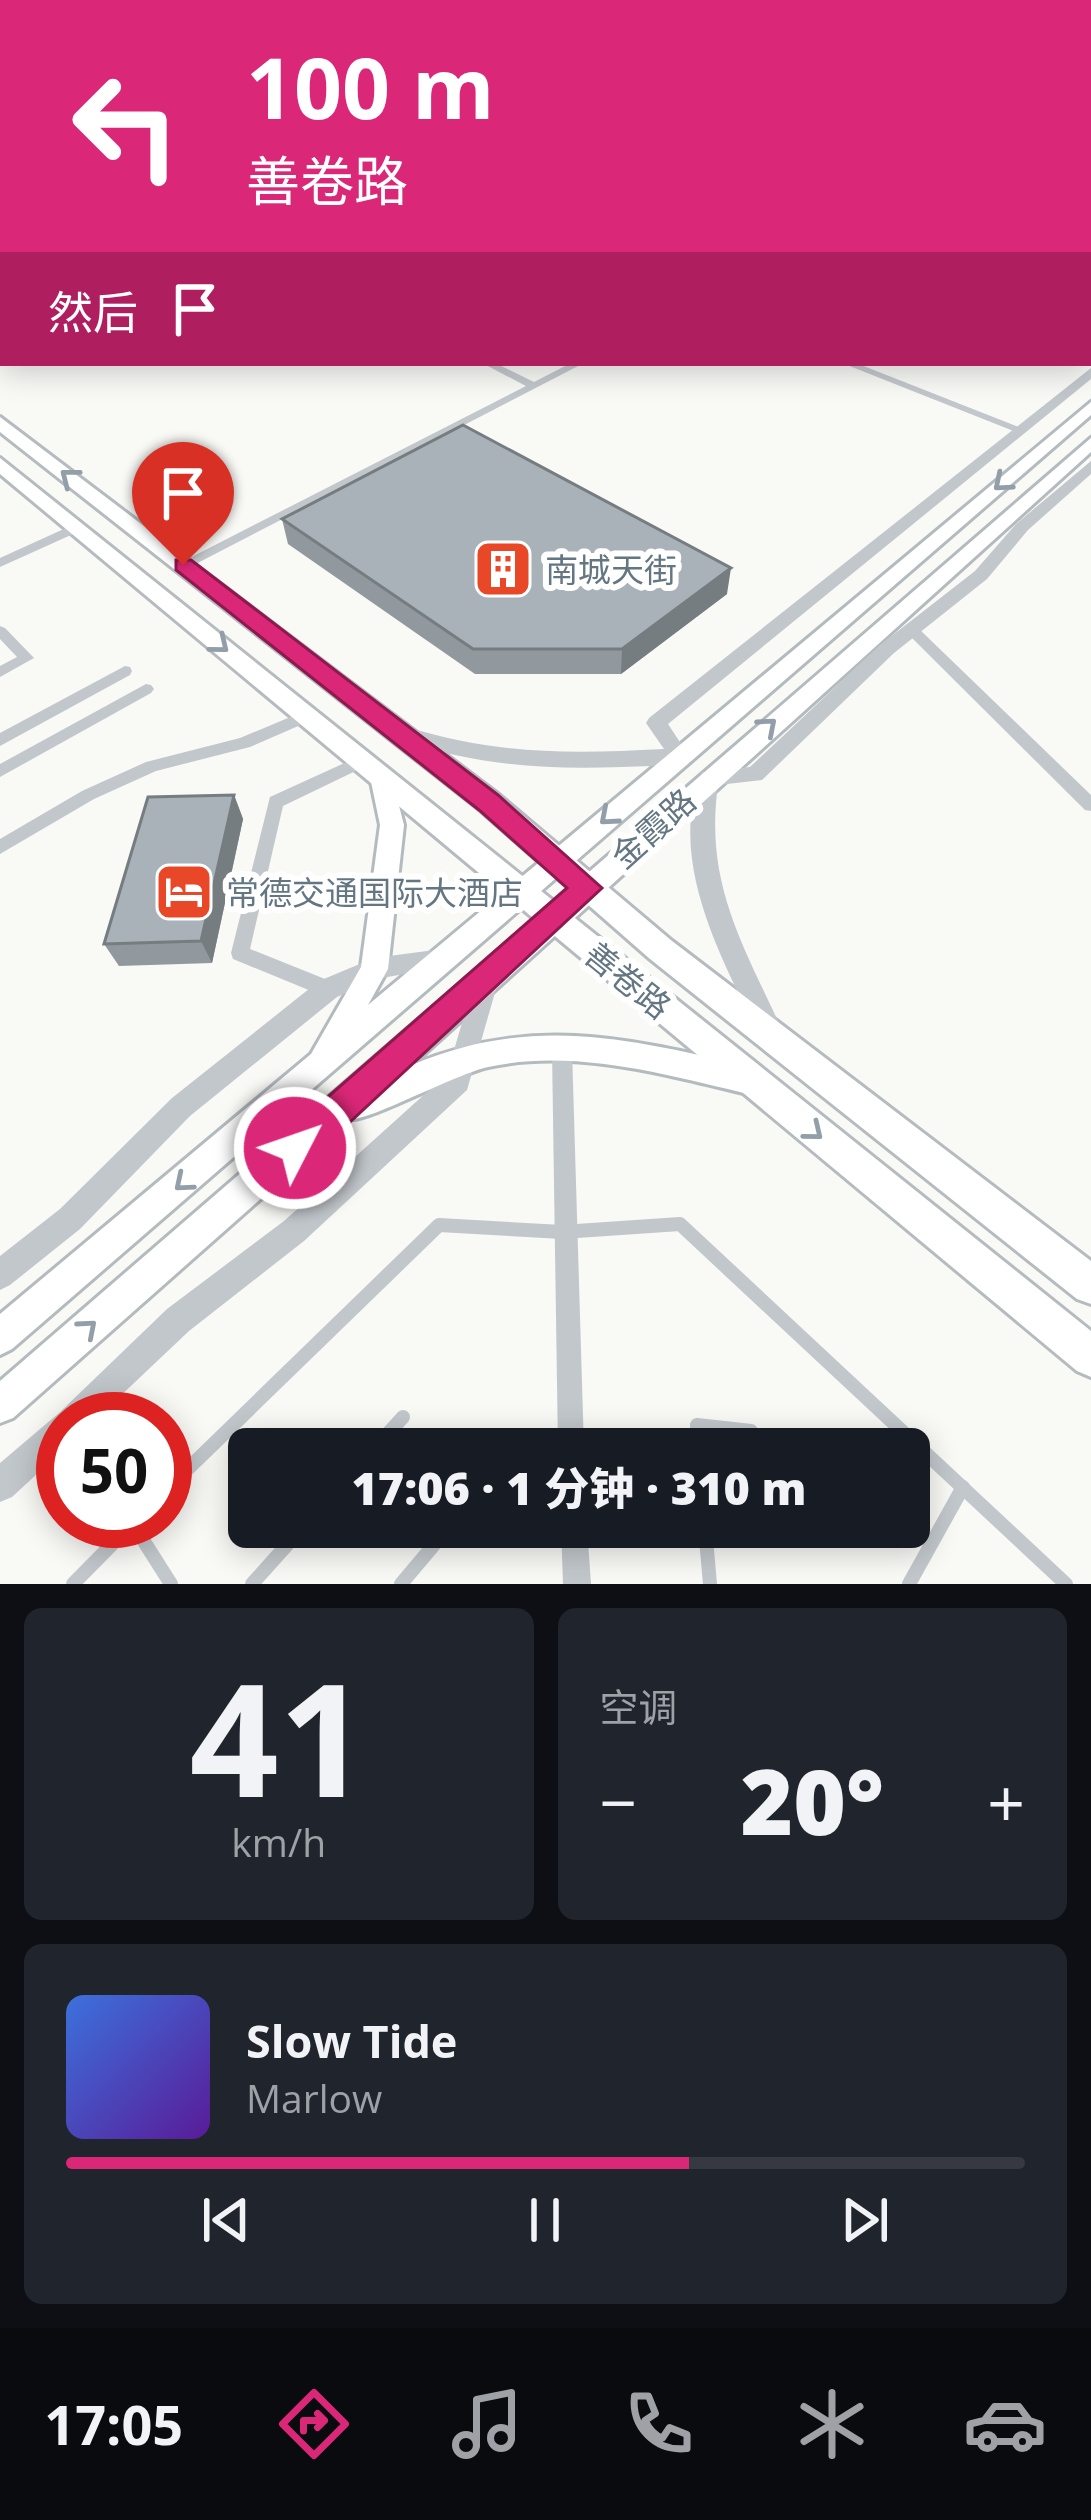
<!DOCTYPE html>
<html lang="zh">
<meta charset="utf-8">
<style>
:root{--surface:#171b24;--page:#20242c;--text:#f1f3f6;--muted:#9ea1a6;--line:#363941;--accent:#db2777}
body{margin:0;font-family:"Open Sans","Noto Sans SC",sans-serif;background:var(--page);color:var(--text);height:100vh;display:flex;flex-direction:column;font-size:45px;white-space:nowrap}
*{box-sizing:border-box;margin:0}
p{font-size:39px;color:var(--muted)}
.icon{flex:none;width:66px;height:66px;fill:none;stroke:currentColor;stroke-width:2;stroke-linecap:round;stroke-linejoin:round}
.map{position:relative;height:1584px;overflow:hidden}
.drawer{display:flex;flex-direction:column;gap:24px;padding:24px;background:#0d0f14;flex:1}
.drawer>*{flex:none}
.banner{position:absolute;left:0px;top:0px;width:1092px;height:366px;box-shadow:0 6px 30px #0003;background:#db2777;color:#fff;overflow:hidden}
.speed{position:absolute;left:36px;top:1392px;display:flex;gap:24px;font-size:60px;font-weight:700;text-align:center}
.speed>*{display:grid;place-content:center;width:156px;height:156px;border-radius:50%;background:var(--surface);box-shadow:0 6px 30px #0003;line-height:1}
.speed .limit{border:18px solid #d22;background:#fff;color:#111}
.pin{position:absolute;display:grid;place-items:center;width:102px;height:102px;color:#fff;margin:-123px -51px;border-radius:50% 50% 50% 0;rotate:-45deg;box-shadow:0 0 12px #0007}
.pin .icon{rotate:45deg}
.me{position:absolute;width:132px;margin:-66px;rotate:49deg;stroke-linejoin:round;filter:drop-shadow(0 0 9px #0008)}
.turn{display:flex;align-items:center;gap:42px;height:252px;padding:0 48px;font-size:54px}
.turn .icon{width:156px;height:156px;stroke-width:2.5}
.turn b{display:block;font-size:84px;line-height:102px}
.then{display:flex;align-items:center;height:114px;padding:0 48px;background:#0003;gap:24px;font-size:45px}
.big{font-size:90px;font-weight:800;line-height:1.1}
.drawer .widget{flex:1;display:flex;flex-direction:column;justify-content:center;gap:18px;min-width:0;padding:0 42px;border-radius:18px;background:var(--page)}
.drawer .dial{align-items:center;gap:0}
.dial b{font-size:156px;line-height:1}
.song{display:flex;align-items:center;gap:36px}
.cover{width:144px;height:144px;border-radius:18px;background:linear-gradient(135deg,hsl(220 70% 55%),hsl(270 70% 35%))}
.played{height:12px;border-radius:6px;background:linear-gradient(90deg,var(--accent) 65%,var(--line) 65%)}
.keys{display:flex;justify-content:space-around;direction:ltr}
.heat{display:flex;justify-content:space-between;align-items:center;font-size:66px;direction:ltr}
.drawer .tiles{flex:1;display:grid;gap:24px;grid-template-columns:1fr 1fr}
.widget:last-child{grid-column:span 2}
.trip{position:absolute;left:228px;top:1428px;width:702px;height:120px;border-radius:18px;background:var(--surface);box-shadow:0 6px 30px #0003;font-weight:800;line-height:120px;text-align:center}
.menu{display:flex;height:192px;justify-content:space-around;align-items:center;background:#090b0e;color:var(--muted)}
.menu .icon{width:84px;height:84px}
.menu .active{color:var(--accent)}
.menu b{font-size:54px;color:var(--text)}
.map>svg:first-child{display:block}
</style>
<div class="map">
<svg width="1091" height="1584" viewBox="0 0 1091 1584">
<rect width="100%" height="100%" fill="#f9f9f6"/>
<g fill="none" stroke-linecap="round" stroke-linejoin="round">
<g stroke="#b4bbbf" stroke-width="6">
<g id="secondary">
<path d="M1091 402V415L12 1349 0 1355V1314L311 1054 361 967 380 825 370 777 374 771H390L404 825 388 969 368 1005Z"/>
<path d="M1091 438V452L412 1065C533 1014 629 1039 752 1067L763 1071 767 1081 763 1091 752 1095C668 1075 575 1048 488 1067 456 1074 369 1121 351 1119L13 1418 0 1423V1381Z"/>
</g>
</g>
<g stroke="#b5bbbf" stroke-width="6">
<g id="primary">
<path d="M0 417 499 795 672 941 1091 1261V1304L1077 1299 650 959 479 809 0 432Z"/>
<path d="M0 458 1091 1331V1377L1077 1371 0 474Z"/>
</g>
</g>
<g stroke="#c2c7cb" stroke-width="14">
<path d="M374 1449 403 1417"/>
<path d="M699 1449 697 1425 751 1431 765 1449"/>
<path d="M165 1491 439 1225 562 1232 680 1224 1066 1584"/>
<path d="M131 1521 171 1584"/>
<path d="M705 1527 710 1584"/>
<path d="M706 1539 752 1533 758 1527"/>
<path d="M73 1584 135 1521"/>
<path d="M252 1584 303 1527"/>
<path d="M401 1584 449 1527"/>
<path d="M909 1584 963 1487"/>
</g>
<g fill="#c2c7cb" fill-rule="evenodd">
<path d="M3 229V235L0 236V230Z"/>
<path d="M3 328V334L0 335V329Z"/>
<path d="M482 363H495L534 382 571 363H584L188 568 183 569 176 565 526 386Z"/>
<path d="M842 363H856L1026 430 1016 432Z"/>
<path d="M77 523 83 527 82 530 0 567V558Z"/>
<path d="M0 626 5 628 34 658 0 677V666L17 657 0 639Z"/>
<path d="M913 626 918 628 1091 795V811L1085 810 908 634 906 631Z"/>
<path d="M125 666 130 667 132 671 130 675 0 746V733Z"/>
<path d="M146 684 151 685 154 689 151 693 0 777V764Z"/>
<path d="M307 710 315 716 312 720 250 747 156 771 94 799 0 854V839L82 791 146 762 240 738Z"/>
<path d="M362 755 370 761 368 765 283 806 250 949 335 983 338 989 335 995 328 998 233 959 231 953 270 797Z"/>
<path d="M562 1041 569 1043 572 1050 584 1449H558L552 1050 555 1043Z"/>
<path d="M561 1527H587L591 1584H563Z"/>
</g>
<g fill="#c2c7cb" fill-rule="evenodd">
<path d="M3 197V203L0 204V198Z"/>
<rect x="1089" y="265" width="2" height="7"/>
<path d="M1091 368V379L668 724 689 756 686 761C666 767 642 766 621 767 544 770 473 765 400 739L397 734 407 727C498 755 570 754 664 749L646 723 649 718Z"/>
<path d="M1091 461V474L1028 530 987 579 894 653 762 780 718 785C704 884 744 946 783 1032L779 1040 770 1044 761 1040C724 962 665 861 702 772L750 767 880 645 975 571 1016 524Z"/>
<path d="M442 949 450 952 454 959 450 966 376 979 337 997 190 1116 80 1229 10 1285 0 1290V1256L60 1209 172 1098 319 981 374 958Z"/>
<path d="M486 971 495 974 498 982 467 1090 304 1241 189 1331 96 1419H63V1450L12 1497 0 1502V1463L59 1413 167 1309 284 1221 447 1074 474 982 477 974Z"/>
</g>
<use href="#secondary" fill="#fff" fill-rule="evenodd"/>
<use href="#primary" fill="#fff" fill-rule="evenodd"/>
</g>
<g fill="#91999e">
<path d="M282 519 727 594 621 674H475L288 544Z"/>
<path d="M234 795 243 819 212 963 119 966 104 944Z"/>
</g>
<g fill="#767d81">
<path d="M731 568 727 594 621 674 622 649Z"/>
<path d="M234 795 243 819 212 963 201 941Z"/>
</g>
<g fill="#a9b2b8" stroke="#767d81" stroke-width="3">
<path d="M463 425 731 568 622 649H473L282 519Z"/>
<path d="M234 795 201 941 104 944 148 797Z"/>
</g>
<defs><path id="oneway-chevron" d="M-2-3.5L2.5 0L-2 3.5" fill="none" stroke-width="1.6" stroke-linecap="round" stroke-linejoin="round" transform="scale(3)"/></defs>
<g stroke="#929fa8">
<use href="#oneway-chevron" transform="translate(69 477) rotate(-142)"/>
<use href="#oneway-chevron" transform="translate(1002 483) rotate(140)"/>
<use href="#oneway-chevron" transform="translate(220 645) rotate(39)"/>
<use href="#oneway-chevron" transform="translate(768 726) rotate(-41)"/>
<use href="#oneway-chevron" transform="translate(608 817) rotate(139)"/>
<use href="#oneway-chevron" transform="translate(814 1132) rotate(39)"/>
<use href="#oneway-chevron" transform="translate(183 1183) rotate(140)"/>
<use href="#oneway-chevron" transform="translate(88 1328) rotate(-41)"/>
</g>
<linearGradient id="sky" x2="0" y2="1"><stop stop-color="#95bcdc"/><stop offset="0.42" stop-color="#fcfcfb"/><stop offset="1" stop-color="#fcfcfb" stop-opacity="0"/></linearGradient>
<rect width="1091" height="385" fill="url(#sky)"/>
<path fill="#db2777" stroke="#8e194d" stroke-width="3" d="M176 560H191L498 795 602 888 308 1161 295 1166 283 1161 277 1148 283 1136 567 888 479 810 176 570Z"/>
<defs>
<g id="building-square" transform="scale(3)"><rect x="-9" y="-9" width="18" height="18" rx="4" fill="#e84827" stroke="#fff"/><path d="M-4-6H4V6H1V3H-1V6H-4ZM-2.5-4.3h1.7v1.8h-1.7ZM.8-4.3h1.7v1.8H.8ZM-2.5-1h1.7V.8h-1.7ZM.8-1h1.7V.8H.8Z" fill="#fff"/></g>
<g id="hotel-square" transform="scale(3)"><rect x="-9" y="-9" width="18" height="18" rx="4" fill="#e84827" stroke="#fff"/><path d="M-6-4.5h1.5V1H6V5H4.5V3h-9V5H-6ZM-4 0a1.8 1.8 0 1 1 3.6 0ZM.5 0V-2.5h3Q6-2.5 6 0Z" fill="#fff"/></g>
</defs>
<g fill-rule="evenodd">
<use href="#building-square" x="503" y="569"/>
<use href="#hotel-square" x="184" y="892"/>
</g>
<g text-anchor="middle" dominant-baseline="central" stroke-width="12" stroke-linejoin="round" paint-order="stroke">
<g font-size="33" fill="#637682" stroke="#fff" text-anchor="start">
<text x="545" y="569">南城天街</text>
<text x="226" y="892">常德交通国际大酒店</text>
</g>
<g font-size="33" fill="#637682" stroke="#fff">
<text transform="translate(653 828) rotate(-42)">金霞路</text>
<text transform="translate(628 980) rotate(39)">善卷路</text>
</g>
</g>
</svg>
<div class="speed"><div class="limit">50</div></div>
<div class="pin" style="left:183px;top:565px;background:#d93025"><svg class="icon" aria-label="arrive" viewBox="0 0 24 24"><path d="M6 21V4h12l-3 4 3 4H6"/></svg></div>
<svg class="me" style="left:295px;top:1148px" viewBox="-20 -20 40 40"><circle r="17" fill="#db2777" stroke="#fff" stroke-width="3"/><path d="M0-11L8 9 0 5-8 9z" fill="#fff"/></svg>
<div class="trip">17:06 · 1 分钟 · 310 m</div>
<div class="banner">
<div class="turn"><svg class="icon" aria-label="left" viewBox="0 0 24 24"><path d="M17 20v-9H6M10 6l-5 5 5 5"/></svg><div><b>100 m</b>善卷路</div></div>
<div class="then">然后<svg class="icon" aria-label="arrive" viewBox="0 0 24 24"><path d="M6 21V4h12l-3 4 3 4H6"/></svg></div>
</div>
</div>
<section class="drawer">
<div class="tiles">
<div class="widget dial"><b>41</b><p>km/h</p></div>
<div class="widget"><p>空调</p>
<div class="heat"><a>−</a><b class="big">20°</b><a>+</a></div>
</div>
<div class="widget">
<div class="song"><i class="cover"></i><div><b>Slow Tide</b><p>Marlow</p></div></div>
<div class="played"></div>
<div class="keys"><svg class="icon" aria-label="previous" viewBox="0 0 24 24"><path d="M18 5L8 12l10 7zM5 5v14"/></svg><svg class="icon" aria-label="pause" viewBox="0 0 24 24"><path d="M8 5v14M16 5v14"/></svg><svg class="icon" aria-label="next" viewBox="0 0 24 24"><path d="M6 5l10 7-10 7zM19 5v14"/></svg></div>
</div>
</div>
</section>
<nav class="menu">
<b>17:05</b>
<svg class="icon active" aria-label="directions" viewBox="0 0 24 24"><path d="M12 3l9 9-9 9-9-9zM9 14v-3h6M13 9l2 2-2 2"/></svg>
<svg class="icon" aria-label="music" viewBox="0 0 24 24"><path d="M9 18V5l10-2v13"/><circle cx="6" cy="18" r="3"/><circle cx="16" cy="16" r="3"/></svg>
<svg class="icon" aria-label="phone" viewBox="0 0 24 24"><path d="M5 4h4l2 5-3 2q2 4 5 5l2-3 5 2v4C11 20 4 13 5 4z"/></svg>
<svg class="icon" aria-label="climate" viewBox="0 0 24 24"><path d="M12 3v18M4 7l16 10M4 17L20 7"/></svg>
<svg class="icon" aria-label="car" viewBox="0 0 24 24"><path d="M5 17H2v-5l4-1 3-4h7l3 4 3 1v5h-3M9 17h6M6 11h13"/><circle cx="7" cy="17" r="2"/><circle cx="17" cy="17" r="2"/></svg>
</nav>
